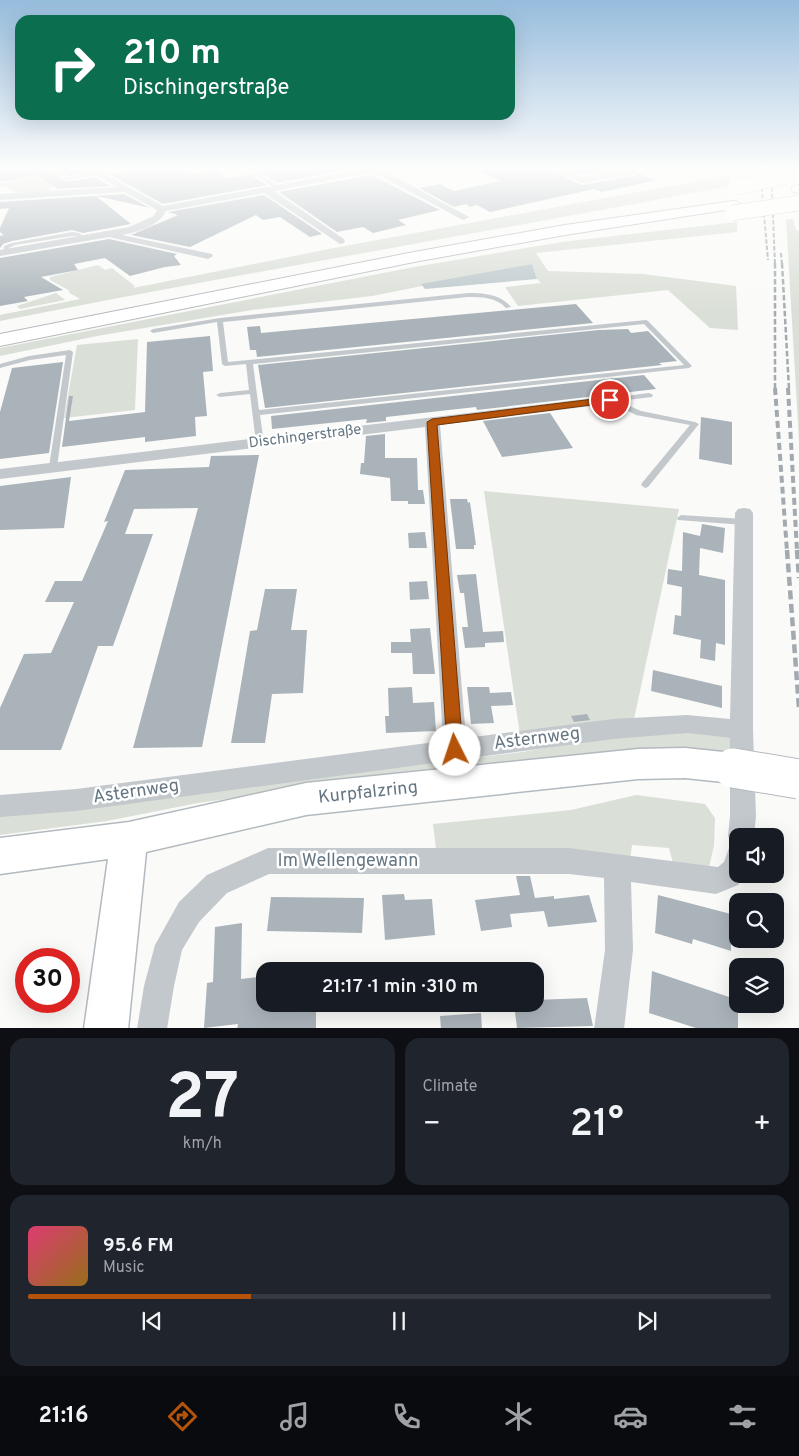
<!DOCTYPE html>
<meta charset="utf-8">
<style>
:root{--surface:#171b24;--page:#20242c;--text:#f1f3f6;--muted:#9ea1a6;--line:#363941;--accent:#b45309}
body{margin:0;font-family:Overpass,sans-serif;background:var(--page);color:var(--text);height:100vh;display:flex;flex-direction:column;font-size:19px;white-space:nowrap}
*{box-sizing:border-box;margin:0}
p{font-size:16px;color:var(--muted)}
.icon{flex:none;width:28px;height:28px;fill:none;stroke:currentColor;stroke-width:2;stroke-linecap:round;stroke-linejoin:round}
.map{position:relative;height:1028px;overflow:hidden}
.sheet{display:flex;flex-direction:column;gap:10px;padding:10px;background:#0d0f14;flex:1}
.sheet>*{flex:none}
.hud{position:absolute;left:15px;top:15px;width:500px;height:105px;border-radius:15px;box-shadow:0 5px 20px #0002;background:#0b6e4f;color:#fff;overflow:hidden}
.fabs{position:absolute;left:729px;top:828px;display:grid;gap:10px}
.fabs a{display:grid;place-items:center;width:55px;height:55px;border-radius:10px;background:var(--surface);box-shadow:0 5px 20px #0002;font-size:25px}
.speed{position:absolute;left:15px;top:948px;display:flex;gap:10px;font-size:25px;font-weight:700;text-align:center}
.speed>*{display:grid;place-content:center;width:65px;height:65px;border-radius:50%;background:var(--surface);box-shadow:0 5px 20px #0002;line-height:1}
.speed .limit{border:8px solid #d22;background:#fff;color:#111}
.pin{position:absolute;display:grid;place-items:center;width:42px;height:42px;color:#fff;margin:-21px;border:2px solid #fff;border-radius:50%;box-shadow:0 1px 5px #0007}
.me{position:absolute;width:55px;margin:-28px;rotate:356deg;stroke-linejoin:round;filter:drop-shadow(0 0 4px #0008)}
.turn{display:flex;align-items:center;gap:18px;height:105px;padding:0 25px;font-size:22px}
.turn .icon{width:65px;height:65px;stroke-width:2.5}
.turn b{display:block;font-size:35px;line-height:42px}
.big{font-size:38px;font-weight:600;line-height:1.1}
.sheet .tile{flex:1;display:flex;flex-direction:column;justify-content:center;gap:8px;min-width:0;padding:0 18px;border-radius:15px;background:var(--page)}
.sheet .dial{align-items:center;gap:0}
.dial b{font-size:65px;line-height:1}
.song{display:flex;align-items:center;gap:15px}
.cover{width:60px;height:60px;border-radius:8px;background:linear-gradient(135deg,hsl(340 70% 55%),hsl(40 70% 35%))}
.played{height:5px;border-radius:2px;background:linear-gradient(90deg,var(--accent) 30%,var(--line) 30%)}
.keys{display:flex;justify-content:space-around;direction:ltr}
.heat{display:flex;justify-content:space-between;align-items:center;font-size:28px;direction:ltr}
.sheet .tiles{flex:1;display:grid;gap:10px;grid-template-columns:1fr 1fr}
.tile:last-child{grid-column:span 2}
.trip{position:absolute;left:256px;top:962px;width:288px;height:50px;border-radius:15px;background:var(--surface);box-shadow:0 5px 20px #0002;font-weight:600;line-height:50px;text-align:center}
.tabs{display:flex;height:80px;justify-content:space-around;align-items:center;background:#090b0e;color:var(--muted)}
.tabs .icon{width:35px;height:35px}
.tabs .active{color:var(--accent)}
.tabs b{font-size:22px;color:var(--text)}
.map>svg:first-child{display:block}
</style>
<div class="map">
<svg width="799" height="1029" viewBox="0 0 799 1029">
<rect width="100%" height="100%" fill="#fafaf8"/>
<g fill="#dadfd7">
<path d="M730 175V186C487 232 243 273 0 321V315L80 299 68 292 70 291 50 280V277L98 265 105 270 112 268 135 286 133 288 334 248Z"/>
<path d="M37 176 52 185 59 186 50 188V191L17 193 4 186 0 187V183Z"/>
<path d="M786 219H793L796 230 799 231V441Z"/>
<path d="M737 222V232L536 253 548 271 643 274 736 286 738 330 710 328 668 290 518 306 505 287 541 283 537 279 532 264 372 296 252 310 97 336 0 356V348L414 267 562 242Z"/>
<path d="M56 293 65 300 20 309 17 306Z"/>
<path d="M138 339 135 410 64 418 77 345Z"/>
<path d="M484 491 679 509 634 719 520 735Z"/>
<path d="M681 732 730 738V754L254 795 198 803 107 821 0 835V815L522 752 600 739Z"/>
<path d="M636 795 705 804 715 818 714 845 709 868 674 867 669 848 632 845 630 861 436 849 433 824 571 810Z"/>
</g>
<path fill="#bbc7cb" d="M532 264 537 279 425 289 421 284Z"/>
<g fill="#aab3b9">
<path d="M0 168H45L67 182 95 177 110 186 58 189 37 175 0 182Z"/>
<path d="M54 168H75L84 173 69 176Z"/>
<path d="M155 168H179L192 174 216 170 227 178 253 174 254 177 267 185 163 204 109 174Z"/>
<path d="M260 168H355L277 183 261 172H266Z"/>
<path d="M471 168H545L582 185 633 176 638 173 657 180 602 192 594 189 490 212 477 205 470 207 466 204 454 207 419 188 440 184 454 191 500 181Z"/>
<path d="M559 168H622L584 175Z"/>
<path d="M371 175 440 210 398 220 406 225 373 233 363 227 337 232 279 192Z"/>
<path d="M124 194 150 208 96 196 131 224 83 233 72 230 12 241 3 244 0 248V236L4 235 0 232V228L9 208 0 209V202Z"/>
<path d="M264 195 322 234 310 237 280 217 263 220 256 215 190 247 131 235 178 215 168 212Z"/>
<path d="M109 239 177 254 174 256 181 265 165 267 130 276 105 258 74 264 78 270 41 277 63 290 24 297 28 301 0 306V258Z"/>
<path d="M576 304 593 323 257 357 256 350H250L247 327 260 326 261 333Z"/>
<path d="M628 329 631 333 648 331 677 361 659 363 662 365 265 408 258 365 599 330Z"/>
<path d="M210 336 213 371 203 372 207 416 195 417 196 436 145 442V437L62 447 69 396H73L69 421 145 412 147 342Z"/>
<path d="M63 362 49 453 0 459V412L12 368Z"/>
<path d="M644 375 656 389 477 410 476 407 386 417V421L366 423 367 419 272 429 271 416Z"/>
<path d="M550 413 573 448 502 457 483 421Z"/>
<path d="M701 417 732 422V465L699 459Z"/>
<path d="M385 434V458H417L418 490H423L425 504H408V501H391L390 478 360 474 361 463H364L366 436Z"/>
<path d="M259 455 202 747 133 748 198 508 134 509 125 534H153L113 646H98L61 750H0V708L24 654 51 653 74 602H45L55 581H82L108 521 104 522 125 470 209 467 211 456Z"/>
<path d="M71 477 64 528 0 530V486Z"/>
<path d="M450 499H467L468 503 470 502 476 545H474V549H456Z"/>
<path d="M702 524 725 528 723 553 700 548 699 575 725 580V645L716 643 715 661 700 658 701 640 673 634 675 615 681 616 682 587 667 584 668 569 682 571 683 532 700 536Z"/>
<path d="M425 532 427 548H409L408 533Z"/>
<path d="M476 574 483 632 503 631 504 642 485 643V647L465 648 462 627H468L464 593H460L457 575Z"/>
<path d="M427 581 429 599 410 600 409 582Z"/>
<path d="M265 589H297L291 630H307L303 693 272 694 265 743H231L250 631 257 630Z"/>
<path d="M430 628 435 674H413L412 653H391V642H411L410 629Z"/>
<path d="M653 670 722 686V708L651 691Z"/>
<path d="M412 687 413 703 434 702 436 731 386 733 385 716H389L388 688Z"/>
<path d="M467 687H489L490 693 511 692 513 705 491 706 494 723 471 724Z"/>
<path d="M587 714 590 720 574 722 571 716Z"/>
<path d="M516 876H530L535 898 554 896V899L589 895 597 922 548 927 544 911 510 914 512 927 481 931 475 900 520 895Z"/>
<path d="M404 894 405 900 432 899 435 935 385 940 382 895Z"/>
<path d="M658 895 731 914V951L693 939 692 944 655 933Z"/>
<path d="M271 897 364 898 362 933 267 931Z"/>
<path d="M242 923 241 979 265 976V1004H316V1029H237L238 1024 204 1028 207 983 213 982 215 927Z"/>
<path d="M652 971 738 1000V1029H699L649 1013Z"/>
<path d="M587 998 593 1026 517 1028 514 1004H535V1000Z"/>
<path d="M481 1013 482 1029H441L440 1016Z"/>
</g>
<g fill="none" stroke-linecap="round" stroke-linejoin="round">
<g stroke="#b3babf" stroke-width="3">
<path id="secondary" d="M685 748 733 753 745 757 750 768 745 779 733 783 685 778 638 779 306 815 146 852 128 1029H84L108 859 0 874V838L129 822 306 783 638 749Z"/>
</g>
<g stroke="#b4b9bd" stroke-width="2">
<g id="highway">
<path d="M799 185V193L793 192 791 189 793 186Z"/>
<path d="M733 201 738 202 740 205 738 208 565 235 414 262 0 346V334L414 252 565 225Z"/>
</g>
</g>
<g fill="#c3c8cc" fill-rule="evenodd">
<path d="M47 168H51L69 178 99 172 101 173 68 180Z"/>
<path d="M255 173H259L279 187 275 188 255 175Z"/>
<path d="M72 232 79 233 87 239 84 241 76 236H72L15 245 9 248 8 253 3 252 4 246 12 243Z"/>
<path d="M468 293C484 293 500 294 511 307L506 308C496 297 482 297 468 297L223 322 228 362 646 320 648 321 692 366 689 368 260 415 264 443 260 445 256 443 250 394 220 397 216 395 220 393 249 390 246 364 225 366 222 364 217 322 153 333 150 331 153 329 220 318ZM644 324 684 365 259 410 253 364Z"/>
<path d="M70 350 73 352 57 467 53 469 49 467 66 355 30 360 0 368V364L29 356Z"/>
<path d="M649 393 653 395 652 397 618 401 641 411 695 422 699 424 648 487 645 488 641 485 642 483 690 425 636 415 606 400 610 398Z"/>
<path d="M681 515 744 519 748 522 744 525 678 520 677 518Z"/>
</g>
<g fill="#c3c8cc" fill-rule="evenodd">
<path d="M84 168H94L163 206 368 168H385L383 170 469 217 464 220 461 219 373 172 274 191 344 239 345 241 344 243 340 244 264 193 166 211C159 226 138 232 122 235L212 254 213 256 208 259 109 237 0 256V250L129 227 154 216 157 210 124 192 0 200V194L116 187Z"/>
<path d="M547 168C562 167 571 177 584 177 603 177 623 166 641 168L633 174 582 183Z"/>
<path d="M610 396 615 397 617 400 615 403 440 425 466 738 613 719 687 715 730 719 735 513 738 509 744 508 750 509 753 513V730L756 816 754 836H738V874H745L738 885 716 894 631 882 633 950 624 1029H594L605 950 604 878 569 874H269L227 893 199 922 182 950 174 986 167 1029H137L144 986 155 945 179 902 207 875 268 848H569L718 867 724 862 729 848 735 846 732 844 728 836 730 816V738L687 733 613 739 76 811 0 817V795L76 789 443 741 425 427 0 479V469Z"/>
</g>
<use href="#secondary" fill="#fff" fill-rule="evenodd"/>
<use href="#highway" fill="#fff" fill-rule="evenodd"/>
<g stroke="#a2aab0" stroke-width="2" stroke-dasharray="4.5 2" stroke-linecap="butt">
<path d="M760 168 768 260"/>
<path d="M771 168 775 265"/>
<path d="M781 253 782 265"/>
</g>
<g stroke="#a2aab0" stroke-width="2.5" stroke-dasharray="5.5 2.5" stroke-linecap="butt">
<path d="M775 263V389"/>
<path d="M782 263 789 389"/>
</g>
<g stroke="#a2aab0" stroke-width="4" stroke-dasharray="7 4" stroke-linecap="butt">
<path d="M775 388 787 551"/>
<path d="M788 388 797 551"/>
</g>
<g stroke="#a2aab0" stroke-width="4.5" stroke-dasharray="9 4.5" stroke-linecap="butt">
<path d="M787 550 799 708"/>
<path d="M797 550 799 578"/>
</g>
<g stroke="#b3babf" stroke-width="41" stroke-linecap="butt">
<path id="secondary-bridge" d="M733 768 799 779"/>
</g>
<g stroke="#b4b9bd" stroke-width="16" stroke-linecap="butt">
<g id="highway-bridge">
<path d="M736 187 793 175"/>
<path d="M732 213 799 203"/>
</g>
</g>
<use href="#secondary-bridge" stroke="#fff" stroke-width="39"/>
<use href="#highway-bridge" stroke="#fff" stroke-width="15"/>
</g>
<linearGradient id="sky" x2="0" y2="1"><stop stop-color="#96bcdc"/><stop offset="0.54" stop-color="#fdfdfc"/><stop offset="1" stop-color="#fdfdfc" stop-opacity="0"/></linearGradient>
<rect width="799" height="312" fill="url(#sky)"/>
<path fill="#b45309" stroke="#753606" d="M610 397 614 398V402L437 425 463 750 461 754 455 756 450 754 447 750 427 422 432 419Z"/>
<g text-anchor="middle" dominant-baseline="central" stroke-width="5" stroke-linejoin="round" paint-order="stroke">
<g font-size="15" fill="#657683" stroke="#fff">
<text transform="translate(305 437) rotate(-7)">Dischingerstraße</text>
</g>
<g font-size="18" fill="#657683" stroke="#fff">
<text transform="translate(537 739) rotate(-7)">Asternweg</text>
<text transform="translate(136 792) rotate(-8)">Asternweg</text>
<text transform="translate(368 793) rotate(-6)">Kurpfalzring</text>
<text x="348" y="861">Im Wellengewann</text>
</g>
</g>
</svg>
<div class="fabs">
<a><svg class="icon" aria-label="sound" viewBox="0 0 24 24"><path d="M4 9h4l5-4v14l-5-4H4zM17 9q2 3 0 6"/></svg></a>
<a><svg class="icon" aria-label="search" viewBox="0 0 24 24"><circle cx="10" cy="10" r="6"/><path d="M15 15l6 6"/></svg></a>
<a><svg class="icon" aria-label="layers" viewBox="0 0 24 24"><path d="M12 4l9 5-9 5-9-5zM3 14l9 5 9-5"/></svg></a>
</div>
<div class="speed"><div class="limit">30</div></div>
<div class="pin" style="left:610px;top:400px;background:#d93025"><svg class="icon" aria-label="arrive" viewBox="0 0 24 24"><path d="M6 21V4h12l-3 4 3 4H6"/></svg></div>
<svg class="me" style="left:455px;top:750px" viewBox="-20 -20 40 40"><circle r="19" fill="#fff"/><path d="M0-13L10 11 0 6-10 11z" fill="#b45309"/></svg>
<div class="trip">21:17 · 1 min · 310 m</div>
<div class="hud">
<div class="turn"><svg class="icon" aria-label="right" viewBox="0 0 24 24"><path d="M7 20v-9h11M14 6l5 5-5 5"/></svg><div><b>210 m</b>Dischingerstraße</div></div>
</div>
</div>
<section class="sheet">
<div class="tiles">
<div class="tile dial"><b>27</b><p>km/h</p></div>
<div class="tile"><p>Climate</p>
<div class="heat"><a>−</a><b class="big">21°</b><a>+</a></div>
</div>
<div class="tile">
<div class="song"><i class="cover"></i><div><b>95.6 FM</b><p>Music</p></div></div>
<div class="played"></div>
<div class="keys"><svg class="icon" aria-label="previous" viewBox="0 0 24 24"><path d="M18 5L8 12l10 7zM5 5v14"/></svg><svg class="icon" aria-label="pause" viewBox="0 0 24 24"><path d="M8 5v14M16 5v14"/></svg><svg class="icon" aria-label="next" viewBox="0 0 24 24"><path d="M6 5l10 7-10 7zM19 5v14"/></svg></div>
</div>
</div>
</section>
<nav class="tabs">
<b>21:16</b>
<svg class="icon active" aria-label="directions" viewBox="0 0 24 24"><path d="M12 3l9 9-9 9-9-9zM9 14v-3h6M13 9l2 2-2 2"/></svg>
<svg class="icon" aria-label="music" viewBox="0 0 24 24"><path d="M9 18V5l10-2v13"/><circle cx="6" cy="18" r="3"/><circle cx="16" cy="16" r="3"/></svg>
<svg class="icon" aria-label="phone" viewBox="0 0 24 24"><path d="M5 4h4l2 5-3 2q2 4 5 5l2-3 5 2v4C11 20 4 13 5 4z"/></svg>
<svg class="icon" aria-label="climate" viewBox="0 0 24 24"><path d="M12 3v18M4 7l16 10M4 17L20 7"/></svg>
<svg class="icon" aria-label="car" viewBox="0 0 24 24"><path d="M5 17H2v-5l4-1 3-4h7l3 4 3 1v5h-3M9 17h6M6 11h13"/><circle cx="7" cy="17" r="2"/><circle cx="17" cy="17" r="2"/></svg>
<svg class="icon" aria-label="filters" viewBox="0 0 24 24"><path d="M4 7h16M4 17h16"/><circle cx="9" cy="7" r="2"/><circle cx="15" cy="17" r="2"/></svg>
</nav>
